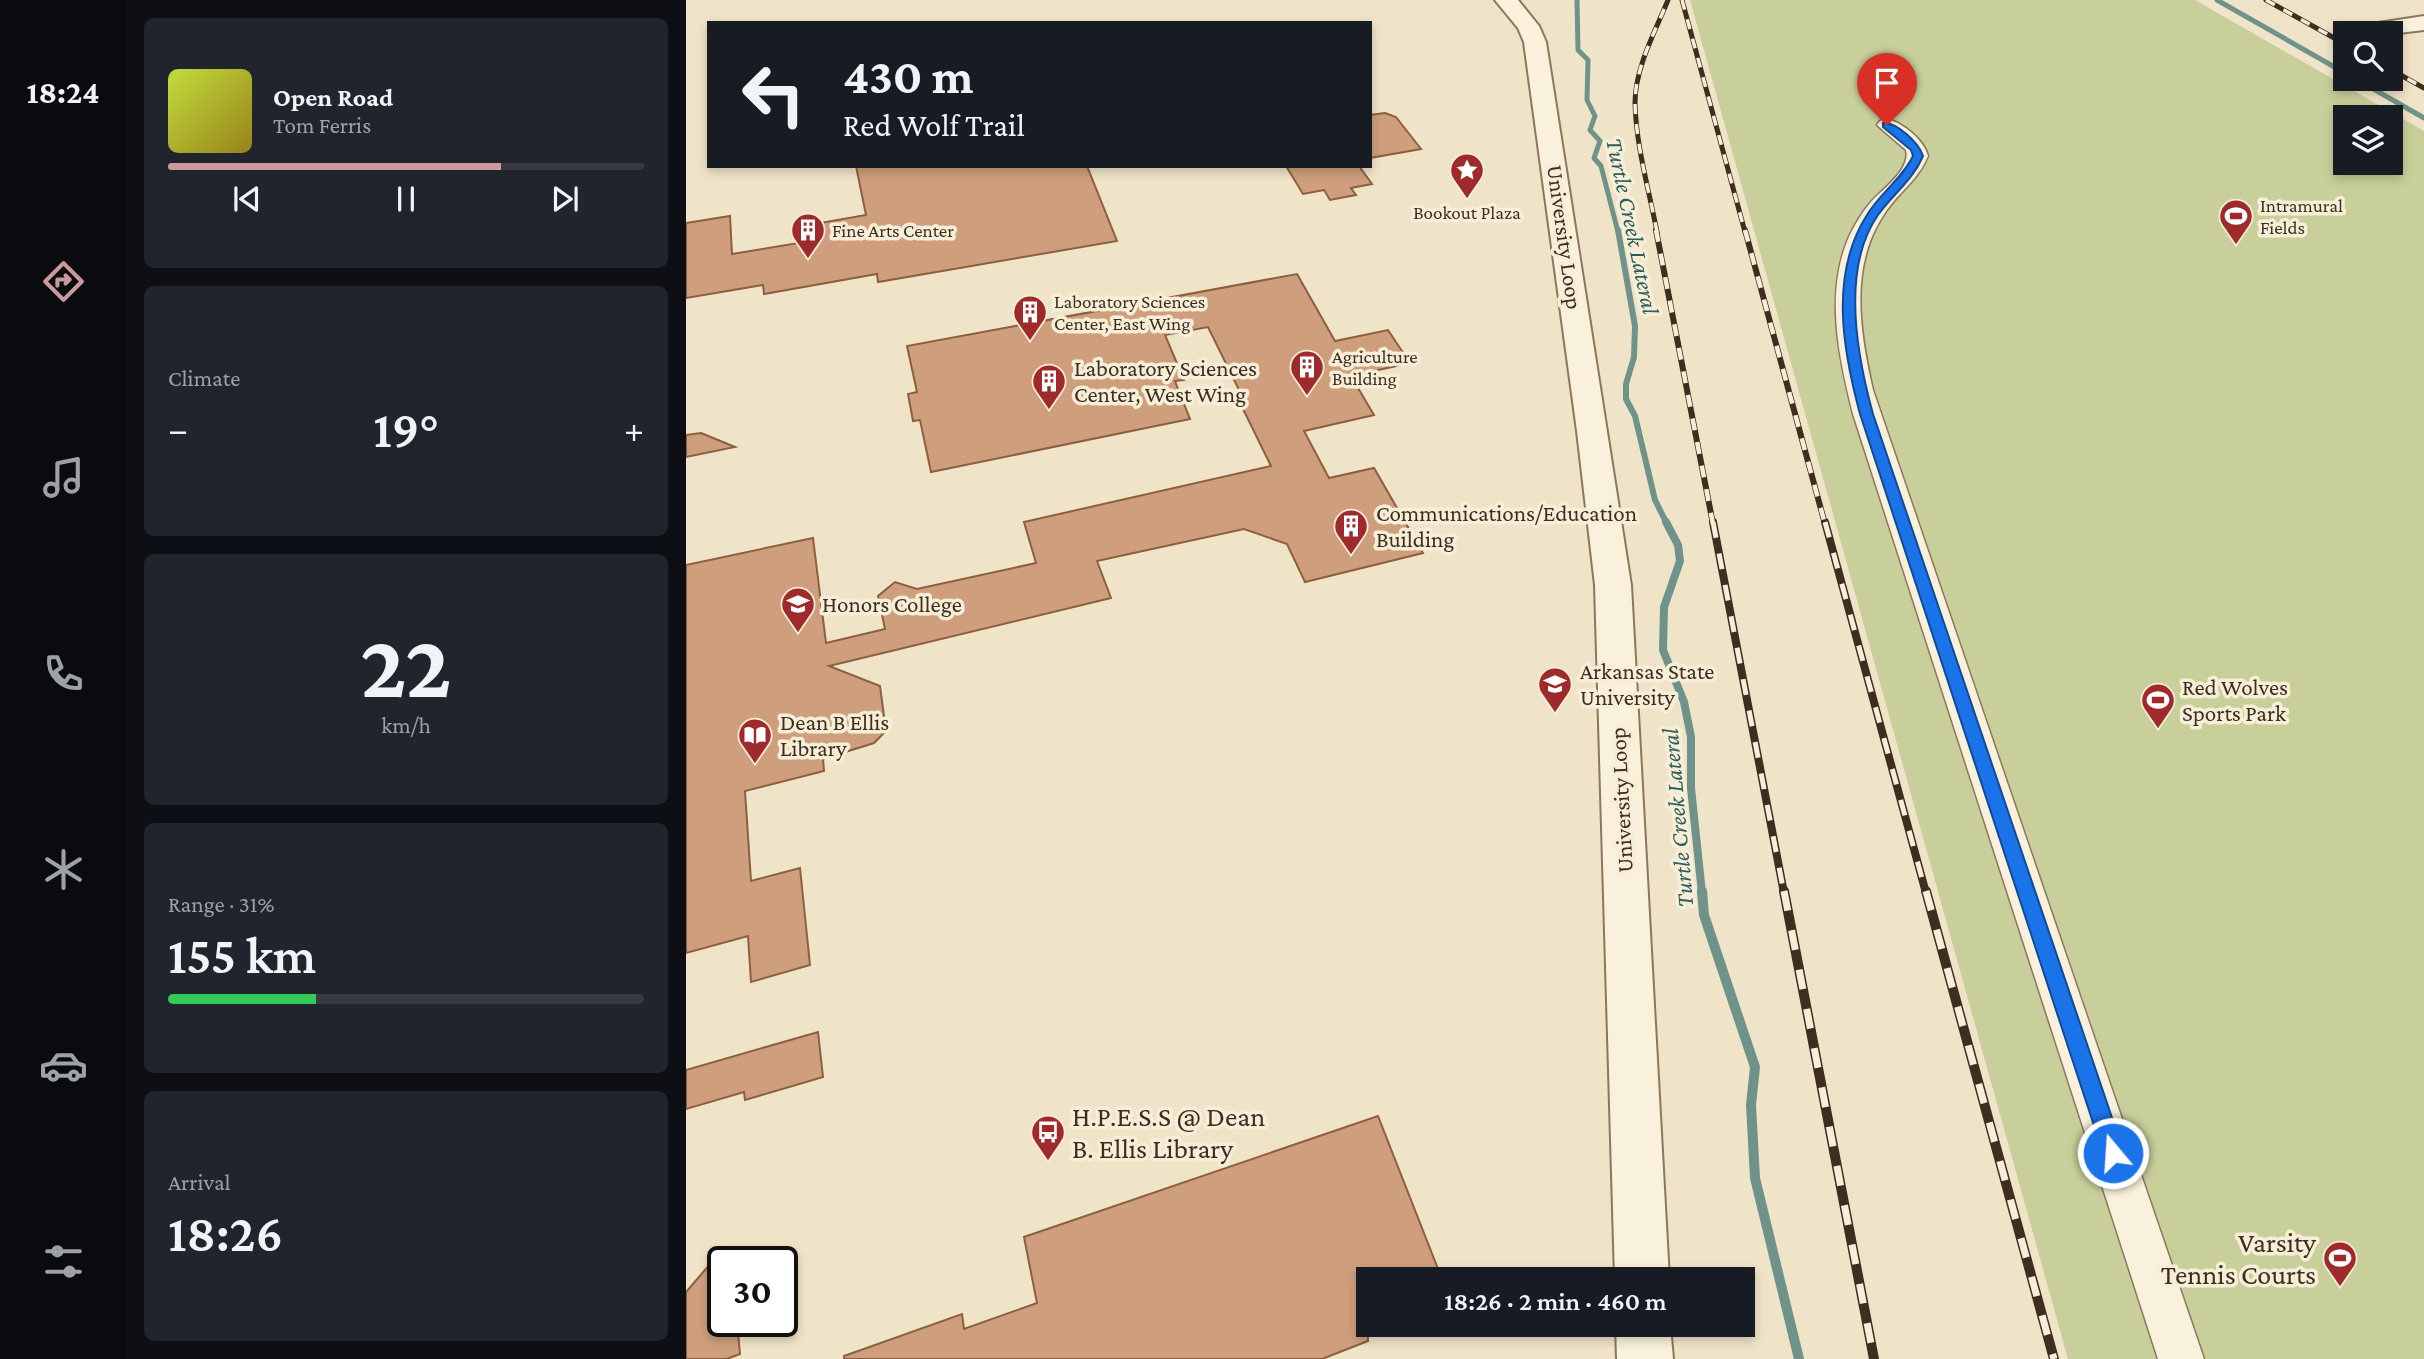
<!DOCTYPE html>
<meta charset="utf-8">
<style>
:root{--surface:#171b24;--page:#20242c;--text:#f1f3f6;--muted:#9ea1a6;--line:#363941;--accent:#cc999b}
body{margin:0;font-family:"Crimson Pro",serif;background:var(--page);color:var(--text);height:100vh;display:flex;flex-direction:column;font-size:26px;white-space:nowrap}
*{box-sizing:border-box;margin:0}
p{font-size:23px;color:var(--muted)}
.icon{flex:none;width:38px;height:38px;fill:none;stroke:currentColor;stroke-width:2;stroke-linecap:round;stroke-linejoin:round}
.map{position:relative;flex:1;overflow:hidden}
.side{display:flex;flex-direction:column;gap:18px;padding:18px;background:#0d0f14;width:560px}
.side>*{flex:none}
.banner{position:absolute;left:21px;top:21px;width:665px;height:147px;border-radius:0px;box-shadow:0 4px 10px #0003;background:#171b24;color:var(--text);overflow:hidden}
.buttons{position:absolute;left:1647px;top:21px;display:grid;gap:14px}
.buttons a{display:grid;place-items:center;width:70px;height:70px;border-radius:0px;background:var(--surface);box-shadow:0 4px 10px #0003;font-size:35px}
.speed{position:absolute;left:21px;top:1246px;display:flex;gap:14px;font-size:35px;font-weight:700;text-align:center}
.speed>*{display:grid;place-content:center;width:91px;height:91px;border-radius:50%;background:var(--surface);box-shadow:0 4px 10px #0003;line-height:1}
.speed .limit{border:4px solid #111;border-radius:10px;background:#fff;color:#111}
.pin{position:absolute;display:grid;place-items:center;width:60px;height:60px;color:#fff;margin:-72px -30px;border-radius:50% 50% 50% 0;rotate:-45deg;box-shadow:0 0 7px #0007}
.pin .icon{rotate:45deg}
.me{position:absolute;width:77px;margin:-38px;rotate:342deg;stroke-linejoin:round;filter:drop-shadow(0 0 5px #0008)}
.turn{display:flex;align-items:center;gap:24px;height:147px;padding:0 21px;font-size:32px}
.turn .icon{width:91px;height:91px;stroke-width:2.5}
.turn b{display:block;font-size:49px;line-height:60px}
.big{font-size:52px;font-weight:600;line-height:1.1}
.side .card{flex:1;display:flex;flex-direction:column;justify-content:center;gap:10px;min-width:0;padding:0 24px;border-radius:10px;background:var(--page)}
.side .dial{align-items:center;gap:0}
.dial b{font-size:91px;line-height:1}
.song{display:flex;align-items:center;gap:21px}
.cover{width:84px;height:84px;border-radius:10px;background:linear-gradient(135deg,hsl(70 70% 55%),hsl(50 70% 35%))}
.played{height:7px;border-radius:4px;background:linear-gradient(90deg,var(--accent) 70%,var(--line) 70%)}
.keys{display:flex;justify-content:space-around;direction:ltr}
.heat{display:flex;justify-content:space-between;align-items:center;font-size:38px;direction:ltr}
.charge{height:10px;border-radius:5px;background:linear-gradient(90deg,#34c759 31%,var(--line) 0)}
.trip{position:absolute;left:670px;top:1267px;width:399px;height:70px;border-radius:0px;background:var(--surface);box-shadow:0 4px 10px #0003;font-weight:600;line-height:70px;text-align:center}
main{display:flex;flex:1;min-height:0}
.tab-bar{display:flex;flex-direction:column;width:126px;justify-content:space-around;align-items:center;background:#090b0e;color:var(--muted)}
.tab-bar .icon{width:49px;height:49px}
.tab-bar .selected{color:var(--accent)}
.tab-bar b{font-size:32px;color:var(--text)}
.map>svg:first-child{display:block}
</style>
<main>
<nav class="tab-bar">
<b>18:24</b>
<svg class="icon selected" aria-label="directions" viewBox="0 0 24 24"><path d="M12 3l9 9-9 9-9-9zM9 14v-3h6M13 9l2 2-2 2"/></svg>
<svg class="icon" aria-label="music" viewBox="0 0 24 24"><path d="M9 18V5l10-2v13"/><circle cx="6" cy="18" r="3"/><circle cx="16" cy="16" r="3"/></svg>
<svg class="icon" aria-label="phone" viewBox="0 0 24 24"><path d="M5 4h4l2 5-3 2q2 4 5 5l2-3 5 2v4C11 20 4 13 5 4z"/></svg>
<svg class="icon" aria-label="climate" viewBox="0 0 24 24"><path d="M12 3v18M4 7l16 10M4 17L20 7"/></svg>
<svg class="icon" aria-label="car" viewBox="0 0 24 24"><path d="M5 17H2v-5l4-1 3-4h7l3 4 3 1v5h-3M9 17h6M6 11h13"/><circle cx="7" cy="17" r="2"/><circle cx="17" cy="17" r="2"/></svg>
<svg class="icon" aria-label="filters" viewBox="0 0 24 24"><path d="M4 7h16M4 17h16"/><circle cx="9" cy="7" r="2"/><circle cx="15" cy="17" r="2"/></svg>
</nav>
<section class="side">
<div class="card">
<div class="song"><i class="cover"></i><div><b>Open Road</b><p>Tom Ferris</p></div></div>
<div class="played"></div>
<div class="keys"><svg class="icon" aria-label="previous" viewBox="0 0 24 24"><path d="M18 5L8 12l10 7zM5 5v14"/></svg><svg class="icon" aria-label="pause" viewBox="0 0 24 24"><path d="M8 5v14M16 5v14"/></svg><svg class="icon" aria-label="next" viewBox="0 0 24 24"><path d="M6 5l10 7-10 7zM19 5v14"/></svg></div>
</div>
<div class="card"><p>Climate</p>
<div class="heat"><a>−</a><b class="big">19°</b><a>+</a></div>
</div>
<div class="card dial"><b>22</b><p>km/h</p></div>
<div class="card"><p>Range · 31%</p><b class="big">155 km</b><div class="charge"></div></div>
<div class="card"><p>Arrival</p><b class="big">18:26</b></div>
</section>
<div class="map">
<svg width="1738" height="1359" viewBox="0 0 1738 1359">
<rect width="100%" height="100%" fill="#f0e4c8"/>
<path fill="#c9cf9b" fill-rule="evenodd" d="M1004 0H1509L1738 131V1359H1382ZM1659 117H1704V163H1659Z"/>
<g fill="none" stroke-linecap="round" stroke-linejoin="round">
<g stroke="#6f938a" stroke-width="5">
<path d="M891 0 892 50 902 60 901 100 909 116 904 130 914 141 908 158 915 166 932 232"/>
<path d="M1531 0 1659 73"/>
<path d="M1670 79 1738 118"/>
</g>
<path stroke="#6f938a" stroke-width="6" d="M932 230 949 326 948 357 940 384V399L949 416 969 500 981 524"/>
<path stroke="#6f938a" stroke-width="8" d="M980 522 992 545 994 561 978 607 977 650 998 702 1005 737V788L1016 893"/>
<path stroke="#6f938a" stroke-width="10" d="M1016 891 1018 915 1069 1067 1065 1105 1069 1178 1113 1359"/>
</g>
<g fill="#cf9f7d" stroke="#8d5f41" stroke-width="2">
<path d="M699 113 710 117 735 149 684 158V115Z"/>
<path d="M170 166H401L431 241 192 282 191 274 78 294 77 285 0 298V223L44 216 46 254 119 242 117 226 180 215Z"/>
<path d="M600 166H673L686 184 665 188 670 195 644 200 638 190 617 194Z"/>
<path d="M611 274 649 341 702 330 724 363 665 376 688 415 618 431 643 478 688 468 737 553 619 582 601 544 558 529 411 561 425 598 143 666 194 686 200 731 188 743 137 759 138 771 59 791 65 881 114 868 124 965 65 982 62 936 0 953V565L127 538 140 643 199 629 192 596 209 582 231 589 350 563 338 522 585 466 556 407 561 406 522 327 479 335 498 380 489 381 504 419 245 472 234 420 227 421 222 394 231 392 221 346Z"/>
<path d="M15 433 49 447 0 457V435Z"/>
<path d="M132 1032 137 1077 59 1100 58 1092 0 1109V1070Z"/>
<path d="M692 1116 756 1279H682V1341L636 1359H158V1356L276 1314 278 1329 351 1303 338 1237Z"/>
<path d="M37 1249V1321H51L54 1354 41 1359H0V1292Z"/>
</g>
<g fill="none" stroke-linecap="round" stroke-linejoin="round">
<g stroke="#8d765c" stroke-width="3">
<path id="minor" d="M1201 119C1217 123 1238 140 1242 156 1232 181 1210 194 1197 216 1163 268 1174 333 1187 390L1518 1359H1472L1167 414C1153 358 1139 295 1162 239 1168 226 1176 212 1185 202 1196 189 1225 170 1220 150L1191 125 1194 121Z"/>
</g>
<g stroke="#8d765c" stroke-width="4">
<g id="tertiary">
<path d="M809 0H832L853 26 860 42 945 585 983 1279H929L909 585 891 431 838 42 832 28Z"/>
<path d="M1738 16V30L1713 33 1704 39V33H1691L1689 28 1692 23Z"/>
<path d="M930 1325H984L987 1359H931Z"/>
</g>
</g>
<use href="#minor" fill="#faf1dc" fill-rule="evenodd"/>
<use href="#tertiary" fill="#faf1dc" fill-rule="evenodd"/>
<g stroke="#3d2e20" stroke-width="5">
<g id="rail-far3">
<path d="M996 0 1059 232"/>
<path d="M1580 0 1659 44"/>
<path d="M1704 69 1738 88"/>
<path d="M971 232C963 190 950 146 949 103 949 68 969 32 982 0"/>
</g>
</g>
<g stroke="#3d2e20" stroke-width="6">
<g id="rail-far2">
<path d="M970 230 1027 524"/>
<path d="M1059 230 1139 524"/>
</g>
</g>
<g stroke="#3d2e20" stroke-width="8">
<g id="rail-far1">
<path d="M1027 522 1098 893"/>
<path d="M1139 522 1240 893"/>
</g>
</g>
<g stroke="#3d2e20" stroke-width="10">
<g id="rail">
<path d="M1098 891 1188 1359"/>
<path d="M1240 891 1368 1359"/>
</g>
</g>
<use href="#rail-far3" stroke="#f7eed8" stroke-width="3.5" stroke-dasharray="10" stroke-linecap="butt"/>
<use href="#rail-far2" stroke="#f7eed8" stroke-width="4.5" stroke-dasharray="12" stroke-linecap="butt"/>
<use href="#rail-far1" stroke="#f7eed8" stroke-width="5" stroke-dasharray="16" stroke-linecap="butt"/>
<use href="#rail" stroke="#f7eed8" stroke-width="7" stroke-dasharray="20" stroke-linecap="butt"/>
</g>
<path fill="#1a73e8" stroke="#114b97" stroke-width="2" d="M1197 123C1211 122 1233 143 1237 156 1227 180 1207 194 1192 215 1155 268 1171 356 1187 414L1438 1153 1435 1160 1427 1162 1420 1160 1417 1153 1174 414C1157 351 1143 274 1181 215 1194 193 1216 179 1227 156L1225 150 1197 127Z"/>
<defs>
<g id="sight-pin" transform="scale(1.75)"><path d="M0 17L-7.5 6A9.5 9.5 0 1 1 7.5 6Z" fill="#9e2a2b" stroke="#f7eed8"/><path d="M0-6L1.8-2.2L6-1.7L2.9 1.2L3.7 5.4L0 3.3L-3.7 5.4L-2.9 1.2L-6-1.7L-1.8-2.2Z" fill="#fff"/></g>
<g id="stadium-pin" transform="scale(1.75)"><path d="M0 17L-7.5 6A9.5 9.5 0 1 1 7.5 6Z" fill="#9e2a2b" stroke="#f7eed8"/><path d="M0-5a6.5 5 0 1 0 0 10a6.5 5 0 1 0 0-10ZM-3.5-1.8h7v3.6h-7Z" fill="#fff"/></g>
<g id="building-pin" transform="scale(1.75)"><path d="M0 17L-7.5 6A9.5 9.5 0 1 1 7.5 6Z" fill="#9e2a2b" stroke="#f7eed8"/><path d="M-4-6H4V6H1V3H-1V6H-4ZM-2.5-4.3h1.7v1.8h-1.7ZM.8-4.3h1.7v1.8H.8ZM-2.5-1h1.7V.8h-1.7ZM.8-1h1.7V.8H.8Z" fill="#fff"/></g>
<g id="university-pin" transform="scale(1.75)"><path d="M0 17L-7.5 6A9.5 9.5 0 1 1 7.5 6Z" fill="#9e2a2b" stroke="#f7eed8"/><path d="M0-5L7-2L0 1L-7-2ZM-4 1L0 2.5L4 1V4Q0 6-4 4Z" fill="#fff"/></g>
<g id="library-pin" transform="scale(1.75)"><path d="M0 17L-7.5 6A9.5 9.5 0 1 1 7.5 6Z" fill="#9e2a2b" stroke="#f7eed8"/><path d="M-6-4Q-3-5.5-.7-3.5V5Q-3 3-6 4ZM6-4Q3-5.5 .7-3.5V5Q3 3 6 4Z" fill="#fff"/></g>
<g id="bus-pin" transform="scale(1.75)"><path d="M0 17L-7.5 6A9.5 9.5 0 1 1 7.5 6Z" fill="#9e2a2b" stroke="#f7eed8"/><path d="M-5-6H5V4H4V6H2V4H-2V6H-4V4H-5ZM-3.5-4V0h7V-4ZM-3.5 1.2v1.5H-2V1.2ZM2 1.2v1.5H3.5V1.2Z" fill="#fff"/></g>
</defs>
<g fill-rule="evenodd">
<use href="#sight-pin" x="781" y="170"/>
<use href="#stadium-pin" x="1550" y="216"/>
<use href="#building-pin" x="122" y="230"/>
<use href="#building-pin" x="344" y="312"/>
<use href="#building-pin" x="621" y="367"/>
<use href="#building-pin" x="363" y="381"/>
<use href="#building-pin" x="665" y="526"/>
<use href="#university-pin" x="112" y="604"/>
<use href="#university-pin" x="869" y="684"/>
<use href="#stadium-pin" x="1472" y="700"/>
<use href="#library-pin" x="69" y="735"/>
<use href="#bus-pin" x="362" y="1132"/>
<use href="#stadium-pin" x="1654" y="1258"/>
</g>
<g text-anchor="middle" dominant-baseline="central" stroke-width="7" stroke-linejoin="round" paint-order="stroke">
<g font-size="19" fill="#3d2e20" stroke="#f7eed8" text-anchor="start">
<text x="1574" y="205">Intramural<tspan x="1574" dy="22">Fields</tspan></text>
<text x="781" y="212" text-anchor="middle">Bookout Plaza</text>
<text x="146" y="230">Fine Arts Center</text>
<text x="368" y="301">Laboratory Sciences<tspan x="368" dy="22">Center, East Wing</tspan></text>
<text x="646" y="356">Agriculture<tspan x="646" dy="22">Building</tspan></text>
</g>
<g font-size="23" fill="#3d2e20" stroke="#f7eed8">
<text transform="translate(879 237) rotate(82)">University Loop</text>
<text transform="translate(935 800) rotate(-93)">University Loop</text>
</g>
<g font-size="23" fill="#3d2e20" stroke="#f7eed8" text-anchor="start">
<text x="388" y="368">Laboratory Sciences<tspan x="388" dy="26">Center, West Wing</tspan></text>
<text x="690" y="513">Communications/Education<tspan x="690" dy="26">Building</tspan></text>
<text x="136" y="604">Honors College</text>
<text x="894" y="671">Arkansas State<tspan x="894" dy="26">University</tspan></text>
<text x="1496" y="687">Red Wolves<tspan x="1496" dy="26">Sports Park</tspan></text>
<text x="94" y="722">Dean B Ellis<tspan x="94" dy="26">Library</tspan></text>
</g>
<g font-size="24" font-style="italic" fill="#2f5d5a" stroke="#f7eed8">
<text transform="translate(947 226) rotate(78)">Turtle Creek Lateral</text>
<text transform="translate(991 818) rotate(-95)">Turtle Creek Lateral</text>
</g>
<g font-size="28" fill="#3d2e20" stroke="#f7eed8" text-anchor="start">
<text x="386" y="1116">H.P.E.S.S @ Dean<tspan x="386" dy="32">B. Ellis Library</tspan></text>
<text x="1630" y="1242" text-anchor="end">Varsity<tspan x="1630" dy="32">Tennis Courts</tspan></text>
</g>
</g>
</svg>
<div class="buttons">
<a><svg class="icon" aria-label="search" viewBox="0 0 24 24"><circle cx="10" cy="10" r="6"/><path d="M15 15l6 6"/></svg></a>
<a><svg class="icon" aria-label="layers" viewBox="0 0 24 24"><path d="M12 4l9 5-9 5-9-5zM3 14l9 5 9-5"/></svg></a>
</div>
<div class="speed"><div class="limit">30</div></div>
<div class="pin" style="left:1201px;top:125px;background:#d93025"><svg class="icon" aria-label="arrive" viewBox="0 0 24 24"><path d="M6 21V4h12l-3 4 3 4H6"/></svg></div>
<svg class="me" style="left:1427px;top:1153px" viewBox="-20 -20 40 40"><circle r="17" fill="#1a73e8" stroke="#fff" stroke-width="3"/><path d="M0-11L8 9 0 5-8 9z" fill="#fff"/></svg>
<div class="trip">18:26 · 2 min · 460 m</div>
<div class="banner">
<div class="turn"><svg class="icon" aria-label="left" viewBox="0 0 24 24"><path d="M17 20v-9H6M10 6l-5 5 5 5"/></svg><div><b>430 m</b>Red Wolf Trail</div></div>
</div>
</div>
</main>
